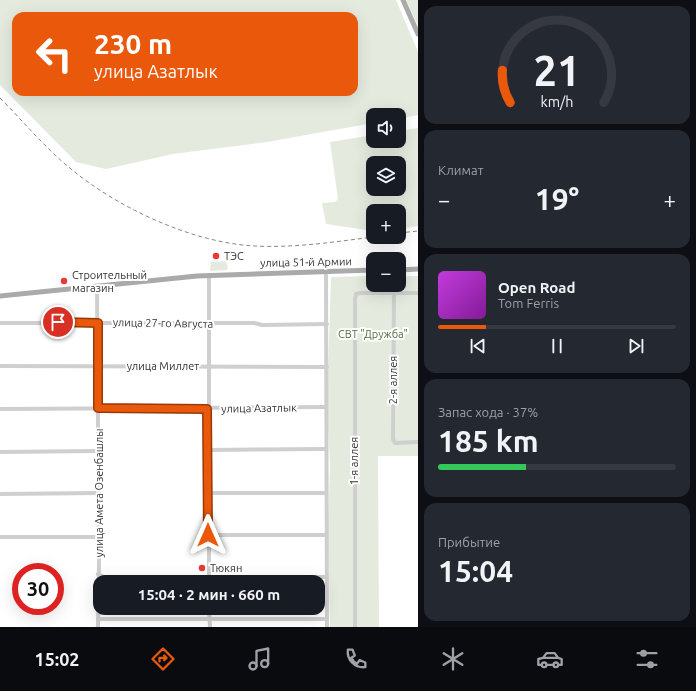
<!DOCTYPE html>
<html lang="ru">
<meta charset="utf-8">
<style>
:root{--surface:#171b24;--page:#242831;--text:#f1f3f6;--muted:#9ea1a6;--line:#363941;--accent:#ea580c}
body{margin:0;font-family:Ubuntu,sans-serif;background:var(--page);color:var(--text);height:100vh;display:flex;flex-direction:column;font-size:15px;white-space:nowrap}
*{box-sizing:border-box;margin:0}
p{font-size:13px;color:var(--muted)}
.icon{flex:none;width:22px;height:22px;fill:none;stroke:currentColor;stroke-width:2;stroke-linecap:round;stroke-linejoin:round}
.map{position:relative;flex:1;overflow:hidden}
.sheet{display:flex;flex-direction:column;gap:6px;padding:6px;background:#0d0f14;width:278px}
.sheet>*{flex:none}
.top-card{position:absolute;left:12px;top:12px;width:346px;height:84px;border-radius:12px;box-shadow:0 4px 16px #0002;background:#ea580c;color:#fff;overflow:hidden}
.controls{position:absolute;left:366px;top:108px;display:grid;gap:8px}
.controls a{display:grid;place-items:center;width:40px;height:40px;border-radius:8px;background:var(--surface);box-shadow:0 4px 16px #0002;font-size:20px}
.speed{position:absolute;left:12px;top:563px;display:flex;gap:8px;font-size:20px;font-weight:700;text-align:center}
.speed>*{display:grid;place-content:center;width:52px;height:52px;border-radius:50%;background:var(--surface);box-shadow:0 4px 16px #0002;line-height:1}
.speed .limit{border:6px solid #d22;background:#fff;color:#111}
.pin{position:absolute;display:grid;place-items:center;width:34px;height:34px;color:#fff;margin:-17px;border:2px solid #fff;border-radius:50%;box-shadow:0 1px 4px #0007}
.me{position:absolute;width:44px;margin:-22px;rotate:0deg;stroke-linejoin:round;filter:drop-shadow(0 0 3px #0008)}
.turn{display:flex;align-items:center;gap:14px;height:84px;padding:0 16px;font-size:18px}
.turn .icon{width:52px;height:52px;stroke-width:2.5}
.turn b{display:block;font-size:28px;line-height:34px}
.big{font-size:30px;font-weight:600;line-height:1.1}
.sheet .widget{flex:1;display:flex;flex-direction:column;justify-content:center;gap:6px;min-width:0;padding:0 14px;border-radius:12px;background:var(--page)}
.sheet .dial{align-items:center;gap:0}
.dial svg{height:104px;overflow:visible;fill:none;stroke:var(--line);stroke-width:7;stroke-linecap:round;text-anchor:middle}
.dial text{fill:var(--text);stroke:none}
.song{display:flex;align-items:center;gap:12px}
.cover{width:48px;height:48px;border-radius:6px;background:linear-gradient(135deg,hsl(290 70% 55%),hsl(290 70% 35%))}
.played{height:4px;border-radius:2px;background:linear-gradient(90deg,var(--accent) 20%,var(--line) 20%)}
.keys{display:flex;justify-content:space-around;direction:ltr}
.heat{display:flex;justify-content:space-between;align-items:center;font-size:22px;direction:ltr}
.charge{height:6px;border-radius:3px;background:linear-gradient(90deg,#34c759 37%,var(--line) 0)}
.trip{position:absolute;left:93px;top:575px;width:232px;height:40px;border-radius:12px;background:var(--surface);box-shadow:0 4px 16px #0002;font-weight:600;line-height:40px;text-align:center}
.tab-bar{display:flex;height:64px;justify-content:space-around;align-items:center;background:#090b0e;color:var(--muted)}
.tab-bar .icon{width:28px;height:28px}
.tab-bar .active{color:var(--accent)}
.tab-bar b{font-size:18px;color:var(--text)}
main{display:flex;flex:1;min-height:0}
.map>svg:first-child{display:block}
</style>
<main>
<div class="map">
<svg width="418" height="627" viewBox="0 0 418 627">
<rect width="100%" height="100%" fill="#fff"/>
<g fill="#e4ebde" fill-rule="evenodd">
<path d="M0 0H396L418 52V115L399 119V115H373V123L267 142 173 154 106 169 76 162 0 85ZM16 16H354V92H16Z"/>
<path d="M406 0H418V26Z"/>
<path d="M418 128V226L399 229V211H373V231L326 224 322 203 335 202 338 199 330 142 373 135V141H399V131ZM373 163H399V189H373Z"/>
<path d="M225 261 228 266 227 270 210 271 211 262Z"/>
<path d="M373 276V285H399V276H418V456H378L379 627H330L328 527 330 466 327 405 331 277Z"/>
</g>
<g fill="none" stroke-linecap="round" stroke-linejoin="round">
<g stroke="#cfcfcf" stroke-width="4">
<path d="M326 271 327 627"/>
<path d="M209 275V582"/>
<path d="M394 285 393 439 395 443 418 442"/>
<path d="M97 286 99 564 98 627"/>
<path d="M0 323H254L262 325 327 324"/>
<path d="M0 366 327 367"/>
<path d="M0 409 325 407"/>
<path d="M208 450 326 449"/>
<path d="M0 452 98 451"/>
<path d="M208 493H326"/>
<path d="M0 494 99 493"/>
<path d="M208 535H326"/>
<path d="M0 537H99"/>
<path d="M98 574 106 578 326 577"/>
<path d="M209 608 210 627"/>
<path d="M98 619H326"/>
<path d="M355 627V299L356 294 360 293H418"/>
</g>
<g stroke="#aaa" stroke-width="5">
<path d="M403 0 418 34"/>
<path d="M399 270 418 269"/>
<path d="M0 296 197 276 373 270"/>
</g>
<g stroke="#878787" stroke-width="1" stroke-dasharray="4 3" stroke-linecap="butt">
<path d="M0 98C23 121 45 148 71 169 118 208 193 243 255 246 295 248 334 242 373 237"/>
<path d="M399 233 418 231"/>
</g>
</g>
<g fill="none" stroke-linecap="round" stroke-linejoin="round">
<g stroke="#983908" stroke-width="10">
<path id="route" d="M58 322 98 323V408L207 409 208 535"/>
</g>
<use href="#route" stroke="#ea580c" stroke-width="7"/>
</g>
<g fill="#e73936" stroke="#fff" stroke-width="1.5">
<circle cx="216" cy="256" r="4"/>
<circle cx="64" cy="281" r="4"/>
<circle cx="202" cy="568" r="4"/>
</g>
<g text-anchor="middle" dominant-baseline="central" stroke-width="4" stroke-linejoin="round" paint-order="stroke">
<g font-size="11" fill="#323232" stroke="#fff" text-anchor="start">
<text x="224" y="256">ТЭС</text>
<text x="72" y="275">Строительный<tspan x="72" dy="13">магазин</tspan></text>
<text x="210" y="568">Тюкян</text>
</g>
<g font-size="11" fill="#323232" stroke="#fff">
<text transform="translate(306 262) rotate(-1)">улица 51-й Армии</text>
<text transform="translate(163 323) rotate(1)">улица 27-го Августа</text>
<text x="163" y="366">улица Миллет</text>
<text transform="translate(393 380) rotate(-90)">2-я аллея</text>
<text transform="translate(259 408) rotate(-1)">улица Азатлык</text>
<text transform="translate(354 461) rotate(-90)">1-я аллея</text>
<text transform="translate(99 493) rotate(-90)">улица Амета Озенбашлы</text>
</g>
<g font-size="11" fill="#506f3e" stroke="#fff">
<text x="373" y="334">СВТ "Дружба"</text>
</g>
</g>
</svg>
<div class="controls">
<a><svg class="icon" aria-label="sound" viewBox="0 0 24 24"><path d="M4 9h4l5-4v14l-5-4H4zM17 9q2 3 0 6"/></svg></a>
<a><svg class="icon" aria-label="layers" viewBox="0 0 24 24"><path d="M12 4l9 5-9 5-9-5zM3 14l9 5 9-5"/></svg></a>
<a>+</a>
<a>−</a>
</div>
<div class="speed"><div class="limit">30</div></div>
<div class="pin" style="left:58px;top:322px;background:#d93025"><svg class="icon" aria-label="arrive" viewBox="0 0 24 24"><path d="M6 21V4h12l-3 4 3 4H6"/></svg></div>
<svg class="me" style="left:208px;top:535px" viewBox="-20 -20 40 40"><path d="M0-17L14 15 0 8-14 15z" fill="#ea580c" stroke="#fff" stroke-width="4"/></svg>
<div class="trip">15:04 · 2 мин · 660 m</div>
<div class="top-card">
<div class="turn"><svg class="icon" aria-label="left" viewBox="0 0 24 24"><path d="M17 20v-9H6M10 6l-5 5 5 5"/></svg><div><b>230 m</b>улица Азатлык</div></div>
</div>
</div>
<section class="sheet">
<div class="widget dial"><svg viewBox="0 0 100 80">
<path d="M14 69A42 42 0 1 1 86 69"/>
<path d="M14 69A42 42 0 0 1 8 44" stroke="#ea580c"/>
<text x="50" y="56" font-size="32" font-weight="700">21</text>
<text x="50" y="72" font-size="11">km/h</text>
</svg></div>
<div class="widget"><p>Климат</p>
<div class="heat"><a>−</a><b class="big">19°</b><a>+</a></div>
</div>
<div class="widget">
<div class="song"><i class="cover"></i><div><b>Open Road</b><p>Tom Ferris</p></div></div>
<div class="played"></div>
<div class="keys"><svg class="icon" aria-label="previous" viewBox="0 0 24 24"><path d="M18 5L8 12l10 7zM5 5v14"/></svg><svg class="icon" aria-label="pause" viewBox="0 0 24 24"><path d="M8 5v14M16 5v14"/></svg><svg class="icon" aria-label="next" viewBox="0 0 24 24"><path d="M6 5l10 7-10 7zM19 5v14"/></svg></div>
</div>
<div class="widget"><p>Запас хода · 37%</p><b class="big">185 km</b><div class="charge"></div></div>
<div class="widget"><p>Прибытие</p><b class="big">15:04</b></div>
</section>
</main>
<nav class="tab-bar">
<b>15:02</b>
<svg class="icon active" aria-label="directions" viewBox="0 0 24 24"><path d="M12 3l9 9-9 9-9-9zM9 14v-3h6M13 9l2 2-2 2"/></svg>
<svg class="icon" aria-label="music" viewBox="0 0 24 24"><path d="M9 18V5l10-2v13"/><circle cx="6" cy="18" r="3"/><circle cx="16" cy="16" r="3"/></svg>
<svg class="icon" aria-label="phone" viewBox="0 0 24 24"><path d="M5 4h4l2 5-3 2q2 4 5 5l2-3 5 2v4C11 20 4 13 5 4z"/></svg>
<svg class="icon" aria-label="climate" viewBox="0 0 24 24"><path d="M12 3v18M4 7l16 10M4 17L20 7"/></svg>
<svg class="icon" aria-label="car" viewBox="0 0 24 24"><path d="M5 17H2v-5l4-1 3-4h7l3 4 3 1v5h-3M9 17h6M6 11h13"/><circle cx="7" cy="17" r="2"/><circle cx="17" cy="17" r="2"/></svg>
<svg class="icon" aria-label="filters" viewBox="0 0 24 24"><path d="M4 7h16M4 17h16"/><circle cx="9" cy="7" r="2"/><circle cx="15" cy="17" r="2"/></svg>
</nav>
